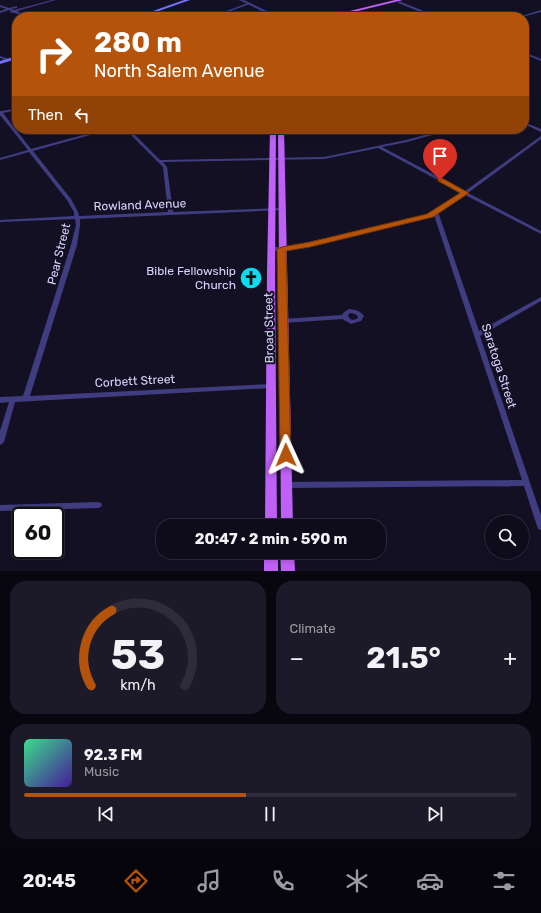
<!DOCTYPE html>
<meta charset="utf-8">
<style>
:root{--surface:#0e0c1b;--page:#1c1a28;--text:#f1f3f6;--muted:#9b9ba3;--line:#2e2c3a;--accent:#b45309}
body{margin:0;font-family:Rubik,sans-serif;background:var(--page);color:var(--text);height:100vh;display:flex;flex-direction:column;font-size:15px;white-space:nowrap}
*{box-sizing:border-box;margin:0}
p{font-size:13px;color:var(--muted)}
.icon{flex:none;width:22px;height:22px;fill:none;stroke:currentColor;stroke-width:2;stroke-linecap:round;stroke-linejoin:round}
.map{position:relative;height:571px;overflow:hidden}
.panel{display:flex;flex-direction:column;gap:10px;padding:10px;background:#08070f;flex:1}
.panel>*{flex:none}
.top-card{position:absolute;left:12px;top:12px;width:517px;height:122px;border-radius:16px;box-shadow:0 2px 6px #0003,0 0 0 1px var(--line);background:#b45309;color:#fff;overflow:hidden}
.controls{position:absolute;left:485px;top:515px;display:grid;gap:8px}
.controls a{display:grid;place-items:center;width:44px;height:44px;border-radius:50%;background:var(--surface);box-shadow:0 2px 6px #0003,0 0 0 1px var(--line);font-size:20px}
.speed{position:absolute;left:12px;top:507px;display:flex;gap:8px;font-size:20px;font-weight:700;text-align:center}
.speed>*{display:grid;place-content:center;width:52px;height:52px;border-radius:50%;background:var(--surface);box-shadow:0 2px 6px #0003,0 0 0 1px var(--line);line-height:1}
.speed .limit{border:2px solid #111;border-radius:6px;background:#fff;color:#111}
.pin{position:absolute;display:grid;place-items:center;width:34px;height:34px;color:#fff;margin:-41px -17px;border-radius:50% 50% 50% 0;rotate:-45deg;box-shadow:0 0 4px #0007}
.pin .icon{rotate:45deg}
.me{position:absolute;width:44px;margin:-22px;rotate:359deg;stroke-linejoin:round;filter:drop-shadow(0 0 3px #0008)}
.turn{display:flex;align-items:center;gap:14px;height:84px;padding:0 16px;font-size:18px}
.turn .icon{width:52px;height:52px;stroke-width:2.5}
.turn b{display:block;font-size:28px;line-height:34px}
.then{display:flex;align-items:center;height:38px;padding:0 16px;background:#0003;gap:8px;font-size:15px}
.big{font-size:30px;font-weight:700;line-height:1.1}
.panel .card{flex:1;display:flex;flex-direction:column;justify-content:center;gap:6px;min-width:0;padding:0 14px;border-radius:16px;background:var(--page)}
.panel .dial{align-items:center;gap:0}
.dial svg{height:104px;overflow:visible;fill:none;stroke:var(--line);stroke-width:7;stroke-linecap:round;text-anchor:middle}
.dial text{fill:var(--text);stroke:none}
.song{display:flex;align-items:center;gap:12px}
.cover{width:48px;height:48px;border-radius:6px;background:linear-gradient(135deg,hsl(150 70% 55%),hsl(260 70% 35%))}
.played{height:4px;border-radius:2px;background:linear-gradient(90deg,var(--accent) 45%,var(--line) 45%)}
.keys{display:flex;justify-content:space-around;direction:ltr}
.heat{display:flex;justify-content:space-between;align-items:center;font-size:22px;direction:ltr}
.panel .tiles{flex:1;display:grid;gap:10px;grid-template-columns:1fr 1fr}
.card:last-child{grid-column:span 2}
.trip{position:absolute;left:156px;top:519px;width:230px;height:40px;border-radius:16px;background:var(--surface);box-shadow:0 2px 6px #0003,0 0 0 1px var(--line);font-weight:700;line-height:40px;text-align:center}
.menu{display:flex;height:64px;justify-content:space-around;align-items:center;background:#06050b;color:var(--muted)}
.menu .icon{width:28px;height:28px}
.menu .active{color:var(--accent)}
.menu b{font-size:18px;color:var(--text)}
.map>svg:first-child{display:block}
</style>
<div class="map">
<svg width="541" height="571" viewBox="0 0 541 571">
<rect width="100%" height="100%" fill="#131024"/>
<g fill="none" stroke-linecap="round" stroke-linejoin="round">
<g fill="#3f3d80" fill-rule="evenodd">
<path d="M52 0H56L17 11 30 17C23 17 17 12 10 13L11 11 9 10 0 13V11L6 9 0 7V5L9 8 17 6V8L11 9 14 10Z"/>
<path d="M399 1 436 16V17H433L398 3Z"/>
<path d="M248 3 250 4 214 17H210Z"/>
<path d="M541 10V12L522 17H518Z"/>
<path d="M524 52 541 59V61L524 54Z"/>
<path d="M0 56 9 59 10 60 8 61 0 58Z"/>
<path d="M17 108V110L3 113 31 149 105 129H112L33 151 71 199 78 212 79 216 168 212 163 167 125 129H129L160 160 324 157 406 140 447 129H454L407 142 382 147 465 191 541 136V139L468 193 541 231V234L465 195 438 212 479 331 541 297V301L480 336 541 515V530L538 529 537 526 524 486 286 488 283 487 282 485 283 483 286 482 522 480 434 215 430 216 288 251H272L269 249 272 247H288L428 214 462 193 378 148 324 159 163 162 167 167 173 212 284 208V209L282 210 80 219V225L77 245 30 396 271 384H273L274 386 273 388H271L15 402 4 442 2 444 0 445V431L9 402 0 403V397L23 396 71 245 76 225 75 219 0 222V220L74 216V212L67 200 29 152 0 160V158L28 150 0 115V111H2Z"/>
<path d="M524 122 541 129V132L524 124Z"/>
<path d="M349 309C356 310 359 310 364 316L361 321 351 324 344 320 343 319 283 323 280 321 283 319 342 315 343 313ZM350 313 355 314 358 316 357 319 352 320 349 318 348 315Z"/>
<path d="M98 502 101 503 102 505 101 507 98 508 0 511V505Z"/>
</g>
<path fill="#3f3d80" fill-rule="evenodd" d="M239 0H244L279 17H274Z"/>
<g fill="#7370f8" fill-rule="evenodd">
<path d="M184 0H190L142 17H136Z"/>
<path d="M17 56V59L0 64V61Z"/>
</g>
<g fill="#bf61f7" fill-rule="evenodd">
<path d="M395 0H403L333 17H325Z"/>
<path d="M270 129H276L275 272 277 526H265L267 272Z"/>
<path d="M278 129H284L293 526H281Z"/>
<rect x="264" y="552" width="14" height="19"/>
<path d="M280 552H294L295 571H281Z"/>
</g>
</g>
<path fill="#b45309" stroke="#753606" d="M440 177 469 193 433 217 310 247 286 251 291 455 290 458 286 460 281 458 280 455 277 249 282 247 310 242 427 214 460 193 438 181V178Z"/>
<defs>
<g id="church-disc" transform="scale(1.15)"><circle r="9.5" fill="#0cdbf1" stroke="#131024"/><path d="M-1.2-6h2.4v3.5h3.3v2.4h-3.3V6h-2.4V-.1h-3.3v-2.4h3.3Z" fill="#111"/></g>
</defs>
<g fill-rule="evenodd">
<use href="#church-disc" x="251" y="278"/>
</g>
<g text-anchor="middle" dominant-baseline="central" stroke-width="4" stroke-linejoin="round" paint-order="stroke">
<g font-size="12" fill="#d9d4fd" stroke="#131024">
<text transform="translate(140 205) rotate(-2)">Rowland Avenue</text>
<text transform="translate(59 254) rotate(-76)">Pear Street</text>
<text transform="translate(269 328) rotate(-91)">Broad Street</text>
<text transform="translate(499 366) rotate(72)">Saratoga Street</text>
<text transform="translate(135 381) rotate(-3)">Corbett Street</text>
</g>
<g font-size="12" fill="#d9d4fd" stroke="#131024" text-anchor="end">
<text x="236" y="271">Bible Fellowship<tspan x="236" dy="14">Church</tspan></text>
</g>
</g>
</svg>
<div class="controls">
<a><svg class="icon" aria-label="search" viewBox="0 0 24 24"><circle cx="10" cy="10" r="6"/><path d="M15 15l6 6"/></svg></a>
</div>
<div class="speed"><div class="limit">60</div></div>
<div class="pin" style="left:440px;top:180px;background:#d93025"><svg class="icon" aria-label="arrive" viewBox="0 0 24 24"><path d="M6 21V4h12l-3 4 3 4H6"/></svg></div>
<svg class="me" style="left:286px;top:455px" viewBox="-20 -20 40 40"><path d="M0-17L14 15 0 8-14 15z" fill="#b45309" stroke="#fff" stroke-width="4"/></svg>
<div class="trip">20:47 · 2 min · 590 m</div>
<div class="top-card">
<div class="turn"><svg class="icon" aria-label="right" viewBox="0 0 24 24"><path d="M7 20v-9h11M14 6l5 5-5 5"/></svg><div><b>280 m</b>North Salem Avenue</div></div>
<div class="then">Then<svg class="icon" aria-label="left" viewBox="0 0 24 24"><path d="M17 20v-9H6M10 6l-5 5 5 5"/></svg></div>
</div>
</div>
<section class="panel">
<div class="tiles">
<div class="card dial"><svg viewBox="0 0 100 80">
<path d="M14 69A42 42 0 1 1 86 69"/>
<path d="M14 69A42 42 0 0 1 30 11" stroke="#b45309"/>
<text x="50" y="56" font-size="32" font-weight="700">53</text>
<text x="50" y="72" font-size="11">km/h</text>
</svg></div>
<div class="card"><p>Climate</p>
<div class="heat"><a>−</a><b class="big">21.5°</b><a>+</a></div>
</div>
<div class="card">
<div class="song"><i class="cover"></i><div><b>92.3 FM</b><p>Music</p></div></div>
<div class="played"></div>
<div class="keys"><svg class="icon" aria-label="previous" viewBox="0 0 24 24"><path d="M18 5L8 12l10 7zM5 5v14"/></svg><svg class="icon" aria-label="pause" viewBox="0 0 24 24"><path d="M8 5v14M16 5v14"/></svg><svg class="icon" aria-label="next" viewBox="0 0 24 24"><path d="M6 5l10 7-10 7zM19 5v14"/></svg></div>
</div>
</div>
</section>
<nav class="menu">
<b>20:45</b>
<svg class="icon active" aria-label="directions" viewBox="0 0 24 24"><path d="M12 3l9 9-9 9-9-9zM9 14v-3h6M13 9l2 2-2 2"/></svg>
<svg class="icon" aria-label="music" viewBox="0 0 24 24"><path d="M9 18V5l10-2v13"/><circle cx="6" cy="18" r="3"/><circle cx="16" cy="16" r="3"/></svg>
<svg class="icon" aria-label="phone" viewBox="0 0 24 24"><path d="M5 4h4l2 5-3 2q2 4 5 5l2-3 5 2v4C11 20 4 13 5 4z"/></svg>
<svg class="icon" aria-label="climate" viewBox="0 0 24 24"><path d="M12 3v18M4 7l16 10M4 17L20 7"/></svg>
<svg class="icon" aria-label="car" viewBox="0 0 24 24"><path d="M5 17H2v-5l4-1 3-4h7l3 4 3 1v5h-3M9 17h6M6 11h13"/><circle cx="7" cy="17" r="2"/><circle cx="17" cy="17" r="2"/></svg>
<svg class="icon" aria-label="filters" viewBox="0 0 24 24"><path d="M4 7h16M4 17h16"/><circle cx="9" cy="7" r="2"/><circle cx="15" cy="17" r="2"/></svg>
</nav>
